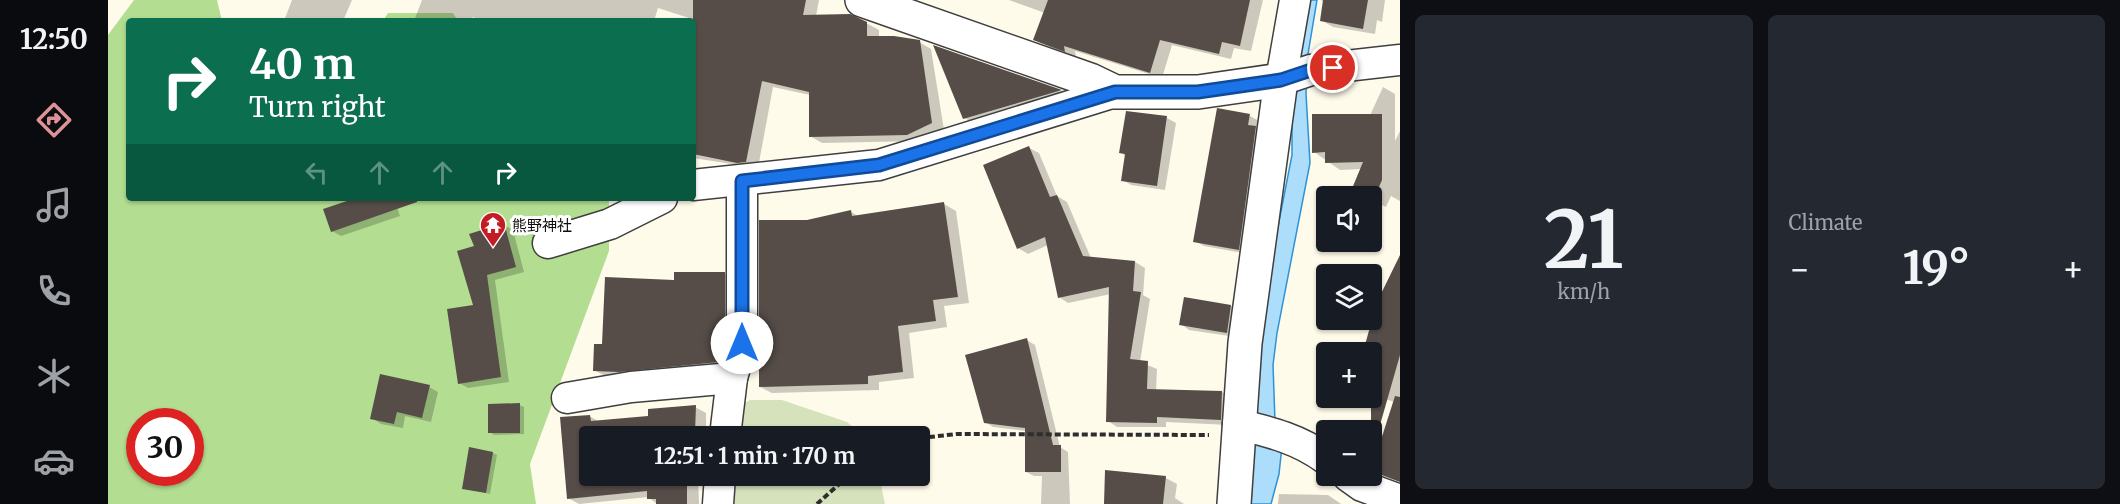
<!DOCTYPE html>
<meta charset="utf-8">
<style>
:root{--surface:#171b24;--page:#242831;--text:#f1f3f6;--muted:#9ea1a6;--accent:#dd9297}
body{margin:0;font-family:Merriweather,"Noto Sans JP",serif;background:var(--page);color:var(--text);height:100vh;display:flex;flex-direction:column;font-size:22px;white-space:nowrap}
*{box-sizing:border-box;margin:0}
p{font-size:20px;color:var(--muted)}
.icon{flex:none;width:33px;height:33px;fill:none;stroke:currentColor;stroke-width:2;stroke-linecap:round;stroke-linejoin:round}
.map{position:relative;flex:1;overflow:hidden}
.sheet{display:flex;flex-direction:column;gap:15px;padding:15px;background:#0d0f14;width:720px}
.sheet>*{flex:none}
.guide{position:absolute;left:18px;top:18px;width:570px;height:183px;border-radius:6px;box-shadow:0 2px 4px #0004;background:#0b6e4f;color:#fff;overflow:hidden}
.controls{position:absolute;left:1208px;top:186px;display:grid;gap:12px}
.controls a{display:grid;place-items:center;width:66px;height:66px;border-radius:6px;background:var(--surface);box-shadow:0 2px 4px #0004;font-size:30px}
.speed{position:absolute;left:18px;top:408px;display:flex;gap:12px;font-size:30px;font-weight:700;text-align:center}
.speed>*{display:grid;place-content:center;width:78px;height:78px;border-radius:50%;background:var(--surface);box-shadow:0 2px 4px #0004;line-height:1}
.speed .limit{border:9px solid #d22;background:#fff;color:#111}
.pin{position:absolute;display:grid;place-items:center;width:51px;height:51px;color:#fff;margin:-26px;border:3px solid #fff;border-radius:50%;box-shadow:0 2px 6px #0007}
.me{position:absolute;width:66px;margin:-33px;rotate:0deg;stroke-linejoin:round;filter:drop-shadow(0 0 4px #0008)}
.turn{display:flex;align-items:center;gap:21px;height:126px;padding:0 24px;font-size:27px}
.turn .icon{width:78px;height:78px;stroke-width:2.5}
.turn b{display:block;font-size:42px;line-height:51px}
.lanes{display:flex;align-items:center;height:57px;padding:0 24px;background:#0003;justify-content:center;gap:30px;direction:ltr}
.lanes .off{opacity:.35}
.big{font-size:45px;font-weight:700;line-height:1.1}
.sheet .tile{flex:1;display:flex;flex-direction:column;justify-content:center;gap:9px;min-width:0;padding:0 21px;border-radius:9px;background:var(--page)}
.sheet .dial{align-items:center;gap:0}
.dial b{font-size:78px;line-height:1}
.heat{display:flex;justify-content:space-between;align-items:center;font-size:33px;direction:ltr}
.sheet .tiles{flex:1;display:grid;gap:15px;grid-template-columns:repeat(2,1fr)}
.trip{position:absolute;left:471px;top:426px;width:351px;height:60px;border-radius:6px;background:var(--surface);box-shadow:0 2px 4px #0004;font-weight:700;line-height:60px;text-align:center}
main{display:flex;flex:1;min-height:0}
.menu{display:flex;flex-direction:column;width:108px;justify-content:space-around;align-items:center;background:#090b0e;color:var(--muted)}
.menu .icon{width:42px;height:42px}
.menu .on{color:var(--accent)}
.menu b{font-size:27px;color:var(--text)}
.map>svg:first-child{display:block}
</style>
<main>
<nav class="menu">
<b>12:50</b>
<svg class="icon on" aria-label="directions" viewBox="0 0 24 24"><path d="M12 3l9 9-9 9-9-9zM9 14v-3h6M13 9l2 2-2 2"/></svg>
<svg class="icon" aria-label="music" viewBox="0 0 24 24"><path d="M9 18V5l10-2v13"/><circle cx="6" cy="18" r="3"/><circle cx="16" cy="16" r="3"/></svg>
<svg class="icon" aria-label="phone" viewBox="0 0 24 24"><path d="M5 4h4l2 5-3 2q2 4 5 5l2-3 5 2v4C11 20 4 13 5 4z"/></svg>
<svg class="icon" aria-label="climate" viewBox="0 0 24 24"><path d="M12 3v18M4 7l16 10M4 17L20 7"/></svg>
<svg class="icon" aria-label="car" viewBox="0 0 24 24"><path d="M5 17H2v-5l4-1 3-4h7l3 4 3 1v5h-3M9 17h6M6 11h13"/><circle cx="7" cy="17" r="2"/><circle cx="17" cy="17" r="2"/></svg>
</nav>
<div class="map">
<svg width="1292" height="504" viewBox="0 0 1292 504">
<rect width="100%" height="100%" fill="#fffbeb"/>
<g fill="#b3de91" fill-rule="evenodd">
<path d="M26 0H109L114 21H21V198H501V251L422 464 428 504H0V35ZM32 422H82V472H32Z"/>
<path d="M280 13H345L350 21H275Z"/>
</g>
<g fill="#d5e2bb">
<path d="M642 400H674L739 422 756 436H625L628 408Z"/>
<path d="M620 476H771L777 504H620Z"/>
</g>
<path fill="#acddfa" stroke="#2e93d6" stroke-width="1.5" d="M1194 0H1209L1200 54 1198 94 1202 163 1169 333 1165 365 1167 421 1174 446 1171 474 1163 504H1143L1151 324 1184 155V91Z"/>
<g fill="#0003">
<path d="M184 0H244L235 21H176Z"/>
<path d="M314 0H711L708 16 758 23 771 30V37L811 42 823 49 836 130 812 141 714 143 702 136V95L665 87 650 168 585 158V21H581V18L550 8 546 21H374L365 17 363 21H306Z"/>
<path d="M901 0H1155L1143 51 1126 48 1123 59 1064 45 1054 78 967 51 968 57 939 46 927 40 937 13Z"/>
<path d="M1213 0H1277L1274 22 1269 20 1267 34 1225 27 1213 20 1216 2Z"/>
<path d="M827 47 954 92 963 97 868 125 857 118Z"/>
<path d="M1275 87 1287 94V141L1292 131V201L1283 196 1278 207 1263 200V196H1255L1245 190 1254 169 1232 170 1206 152 1259 122Z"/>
<path d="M1142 116 1151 121 1149 129 1156 133 1140 254 1096 246 1087 241Z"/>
<path d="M1059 118 1068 123 1057 190 1023 185 1015 180 1018 156 1013 153Z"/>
<path d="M921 148 931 153 949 196 959 202 983 258 1027 262 1037 268 1035 295 1042 299 1032 362 1049 369 1048 391 1114 392 1124 398 1122 425 1058 422V427H1009L1000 421 1003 294 960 303 951 297 940 245 920 254 910 248Z"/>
<path d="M253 198H286L292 216 233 236 224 231Z"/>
<path d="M836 204 848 211 861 303 836 306 839 327 801 333 806 378 771 382V390L664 393 652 387V368L647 365 699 221 743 212 750 216Z"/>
<path d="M396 225 405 230 416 272 387 280 401 382 360 388 351 383 367 306V246Z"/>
<path d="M1292 267V482L1264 470 1287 402 1263 395V352H1257L1271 303Z"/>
<path d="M616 273 627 279 621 367 522 377 497 376 486 370 496 346 567 282Z"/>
<path d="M1123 306 1132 312 1128 337 1081 330 1073 324Z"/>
<path d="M919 340 927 345 952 447 960 452 962 504H933L934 476H926L918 472V431L885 427 877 422Z"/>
<path d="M321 387 330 392 323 422 297 416 295 428 273 424 264 418Z"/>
<path d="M411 405 416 407V434L386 435 382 432Z"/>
<path d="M587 407 598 413V436H482V476H590L591 504H549L540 497 471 504 460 498 481 416 492 422 542 418Z"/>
<path d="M385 453 389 455 382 494 356 488Z"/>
<path d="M1058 478 1069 484 1067 498 1076 504H998Z"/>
<path d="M1171 494 1220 495 1233 504H1170Z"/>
</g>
<g fill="#564d48">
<path d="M585 0H698L695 15 742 14 759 22V36H786L812 40 824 123 799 135 701 137V92L654 81 638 162 629 163 585 154Z"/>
<path d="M940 0H1142L1132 46 1114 42 1111 54 1052 40 1042 73 956 46 957 52 925 40Z"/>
<path d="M1215 0H1260L1255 29 1212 21Z"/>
<path d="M825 45 954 90 855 119Z"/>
<path d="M1109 108 1142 114 1140 125 1148 126 1131 250 1085 242Z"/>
<path d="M1018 111 1059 116 1049 186 1013 181 1017 154 1011 153Z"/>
<path d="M1204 114H1274V180L1265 201 1263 196 1243 191 1255 162 1217 163V152L1204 153Z"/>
<path d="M921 146 942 197 949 195 975 256 1027 261 1025 291 1033 292 1022 359 1040 361 1039 389 1114 391 1113 420 1049 417V423L998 422 1001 287 950 298 937 237 909 249 875 165Z"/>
<path d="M248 198H309V202L223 232 215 209Z"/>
<path d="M836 202 850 297 825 300 828 321 790 326 795 372 760 376V384L651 387V366H646L651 343V220H699L743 210 744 216Z"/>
<path d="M396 223 408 267 379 275 393 377 350 384 339 309 365 305 349 251 366 246 361 234Z"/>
<path d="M1292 255V355L1270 432 1263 431V352H1255L1269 302Z"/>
<path d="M566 272H617V341L611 362 511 372 485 371 486 344H494L497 277 566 280Z"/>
<path d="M1076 297 1123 305 1119 333 1071 325Z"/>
<path d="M919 338 945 445H953V472H917V428L876 423 857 355Z"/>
<path d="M272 374 322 385 314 418 289 412 286 424 262 419Z"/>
<path d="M1287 396 1292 397V482L1263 471Z"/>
<path d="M412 403V433H380V404Z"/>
<path d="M588 405 587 433H579V436H482V476H579V504H548V499H539V491L459 499 452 417 482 415 483 421 540 416V409Z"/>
<path d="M361 447 385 452 378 493 354 489Z"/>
<path d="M997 470 1058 476 1055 504H996Z"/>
</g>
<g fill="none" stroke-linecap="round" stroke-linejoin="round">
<g stroke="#3f3f3f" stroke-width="33">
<g id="minor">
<path d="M1173 80 1203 70 1292 60"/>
<path d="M1173 80 1187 0"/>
<path d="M585 185 771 165 1007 92"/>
<path d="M440 243 502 224 554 198"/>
<path d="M459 398 523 387 624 378"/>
<path d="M1130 424C1162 432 1191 439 1218 459"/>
<path d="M617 436 624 378 634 343V181"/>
<path d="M1240 476 1254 486 1292 500"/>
<path d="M610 504 612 476"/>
</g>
</g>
<g stroke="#3f3f3f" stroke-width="36">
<path id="tertiary" d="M754 0 982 80 1007 92H1090L1173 80 1137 343 1126 504"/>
</g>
<g stroke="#2e2e2e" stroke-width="4" stroke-dasharray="6 3" stroke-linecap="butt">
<path d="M812 438 849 434 1101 435"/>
<path d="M709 504 740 476"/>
</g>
<use href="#minor" stroke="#fff" stroke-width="30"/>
<use href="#tertiary" stroke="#fff" stroke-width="33"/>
</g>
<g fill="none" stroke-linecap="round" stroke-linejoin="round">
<g stroke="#114b97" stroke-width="15">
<path id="route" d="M634 343V181L771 165 1007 92H1090L1173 80 1203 70 1225 68"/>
</g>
<use href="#route" stroke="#1a73e8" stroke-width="10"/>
</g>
<defs>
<g id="temple-pin" transform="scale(1.35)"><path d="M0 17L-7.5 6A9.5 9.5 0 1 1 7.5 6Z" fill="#c51b22" stroke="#fff"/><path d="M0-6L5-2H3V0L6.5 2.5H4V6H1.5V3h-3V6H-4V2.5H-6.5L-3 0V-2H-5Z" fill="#fff"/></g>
</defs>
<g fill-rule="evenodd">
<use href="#temple-pin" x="385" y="225"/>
</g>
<g text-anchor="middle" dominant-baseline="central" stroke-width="6" stroke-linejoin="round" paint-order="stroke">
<g font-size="15" fill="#0c0c0c" stroke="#fff" text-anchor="start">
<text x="404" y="225">熊野神社</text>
</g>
</g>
</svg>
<div class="controls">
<a><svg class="icon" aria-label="sound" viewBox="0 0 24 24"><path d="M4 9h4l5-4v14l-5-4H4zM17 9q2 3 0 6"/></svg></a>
<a><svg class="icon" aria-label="layers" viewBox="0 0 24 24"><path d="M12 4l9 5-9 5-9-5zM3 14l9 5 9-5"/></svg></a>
<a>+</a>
<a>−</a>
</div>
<div class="speed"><div class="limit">30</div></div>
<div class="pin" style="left:1225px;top:68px;background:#d93025"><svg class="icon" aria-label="arrive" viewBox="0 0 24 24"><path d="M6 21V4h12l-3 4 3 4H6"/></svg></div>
<svg class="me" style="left:634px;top:343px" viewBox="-20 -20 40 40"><circle r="19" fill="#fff"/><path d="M0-13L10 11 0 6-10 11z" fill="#1a73e8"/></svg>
<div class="trip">12:51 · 1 min · 170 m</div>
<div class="guide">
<div class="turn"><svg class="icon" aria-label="right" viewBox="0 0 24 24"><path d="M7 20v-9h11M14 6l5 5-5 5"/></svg><div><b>40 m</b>Turn right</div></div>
<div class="lanes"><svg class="icon off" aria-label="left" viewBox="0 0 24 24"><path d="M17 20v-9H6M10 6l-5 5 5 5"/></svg><svg class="icon off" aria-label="ahead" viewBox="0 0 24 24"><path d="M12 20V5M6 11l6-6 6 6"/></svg><svg class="icon off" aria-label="ahead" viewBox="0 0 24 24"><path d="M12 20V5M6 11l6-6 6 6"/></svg><svg class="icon" aria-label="right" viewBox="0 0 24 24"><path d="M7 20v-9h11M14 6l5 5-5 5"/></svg></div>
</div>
</div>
<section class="sheet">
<div class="tiles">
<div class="tile dial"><b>21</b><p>km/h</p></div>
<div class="tile"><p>Climate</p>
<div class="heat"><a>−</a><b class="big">19°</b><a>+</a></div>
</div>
</div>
</section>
</main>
